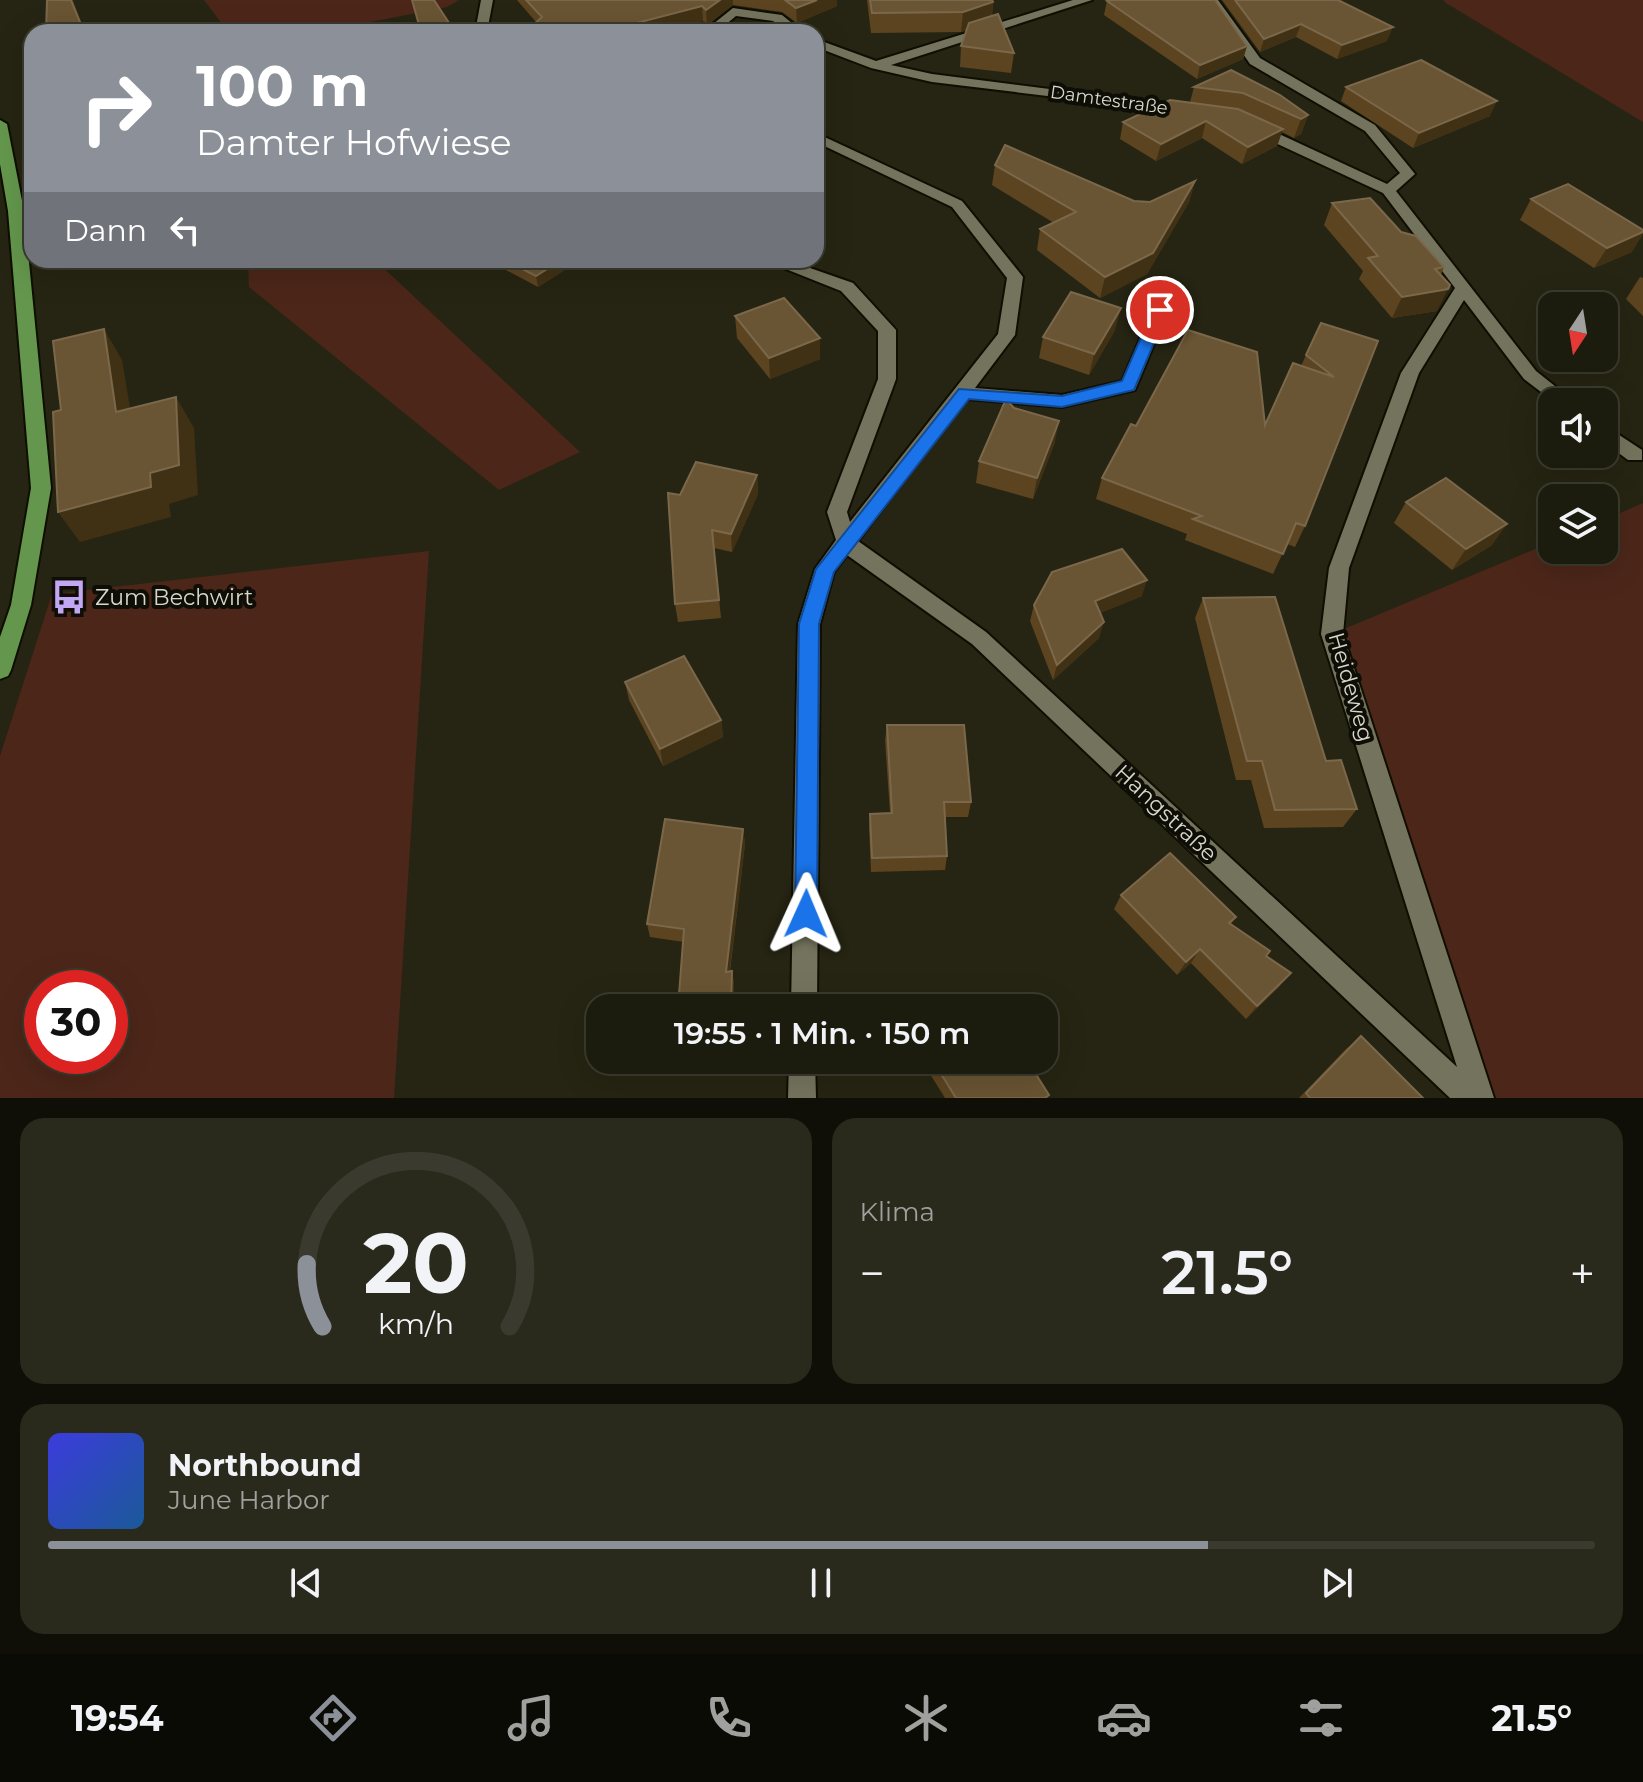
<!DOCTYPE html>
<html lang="de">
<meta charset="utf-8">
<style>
:root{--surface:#1c1c0e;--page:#29291c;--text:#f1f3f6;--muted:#a0a19e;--line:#3a3a2e;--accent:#8c9099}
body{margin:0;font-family:Montserrat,sans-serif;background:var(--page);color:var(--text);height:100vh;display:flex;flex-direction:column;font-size:30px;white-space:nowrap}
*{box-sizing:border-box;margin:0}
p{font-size:26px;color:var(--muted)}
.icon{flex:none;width:44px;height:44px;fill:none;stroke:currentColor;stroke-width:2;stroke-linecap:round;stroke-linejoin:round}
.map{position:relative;height:1098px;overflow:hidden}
.drawer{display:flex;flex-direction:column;gap:20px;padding:20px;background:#0f0f08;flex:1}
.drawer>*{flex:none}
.hud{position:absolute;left:24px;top:24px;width:800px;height:244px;border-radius:24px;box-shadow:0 8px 32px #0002,0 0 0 2px var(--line);background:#8c9099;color:#fff;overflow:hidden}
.needle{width:52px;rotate:192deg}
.fabs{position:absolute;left:1538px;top:292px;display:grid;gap:16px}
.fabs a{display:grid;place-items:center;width:80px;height:80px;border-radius:16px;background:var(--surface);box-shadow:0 8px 32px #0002,0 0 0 2px var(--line);font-size:40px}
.speed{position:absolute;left:24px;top:970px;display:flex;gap:16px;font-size:40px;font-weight:700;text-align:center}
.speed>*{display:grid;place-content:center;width:104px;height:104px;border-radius:50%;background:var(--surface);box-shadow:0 8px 32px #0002,0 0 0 2px var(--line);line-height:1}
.speed .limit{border:12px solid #d22;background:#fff;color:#111}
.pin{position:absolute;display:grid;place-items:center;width:68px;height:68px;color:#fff;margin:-34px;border:4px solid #fff;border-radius:50%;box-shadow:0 2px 8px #0007}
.me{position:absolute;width:88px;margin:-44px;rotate:1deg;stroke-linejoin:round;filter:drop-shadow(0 0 6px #0008)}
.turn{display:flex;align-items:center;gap:28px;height:168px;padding:0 40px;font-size:36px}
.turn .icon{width:104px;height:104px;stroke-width:2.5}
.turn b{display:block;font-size:56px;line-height:68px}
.then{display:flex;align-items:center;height:76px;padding:0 40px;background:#0003;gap:16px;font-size:30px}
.big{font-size:60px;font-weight:600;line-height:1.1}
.drawer .card{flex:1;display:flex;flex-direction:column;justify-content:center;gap:12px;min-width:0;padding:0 28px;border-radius:24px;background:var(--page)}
.drawer .dial{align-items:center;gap:0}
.dial svg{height:208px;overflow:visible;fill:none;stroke:var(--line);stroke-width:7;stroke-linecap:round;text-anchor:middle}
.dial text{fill:var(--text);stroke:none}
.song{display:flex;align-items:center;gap:24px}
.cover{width:96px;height:96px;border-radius:12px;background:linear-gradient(135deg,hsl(240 70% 55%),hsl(210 70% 35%))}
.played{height:8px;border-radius:4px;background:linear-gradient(90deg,var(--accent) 75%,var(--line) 75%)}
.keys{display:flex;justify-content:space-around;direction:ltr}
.heat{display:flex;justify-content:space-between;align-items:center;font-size:44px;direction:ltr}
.drawer .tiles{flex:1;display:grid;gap:20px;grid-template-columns:1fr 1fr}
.card:last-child{grid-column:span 2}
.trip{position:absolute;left:586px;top:994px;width:472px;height:80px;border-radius:24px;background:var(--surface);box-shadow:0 8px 32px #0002,0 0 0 2px var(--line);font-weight:600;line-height:80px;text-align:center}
.dock{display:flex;height:128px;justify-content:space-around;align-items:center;background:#0b0b06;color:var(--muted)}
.dock .icon{width:56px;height:56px}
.dock .current{color:var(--accent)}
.dock b{font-size:36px;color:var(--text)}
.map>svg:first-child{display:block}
</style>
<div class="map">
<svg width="1643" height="1098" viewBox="0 0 1643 1098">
<rect width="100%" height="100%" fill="#262513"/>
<g fill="#4c2619" fill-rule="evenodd">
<path d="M204 0H459L447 7 320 32H228Z"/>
<path d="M1443 0H1643V122L1446 3Z"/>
<path d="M248 260H375L580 452 499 490 249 287Z"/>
<path d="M1643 503V1098H1480L1332 634 1552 542V550H1604V520Z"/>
<path d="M429 551 394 1098H0V756L52 594ZM110 988V1056H42V988Z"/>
</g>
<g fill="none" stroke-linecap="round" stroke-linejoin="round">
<g stroke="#0f0e01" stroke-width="4">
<g id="minor">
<path d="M481 0H493L487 32H475Z"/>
<path d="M1073 0H1092L891 65 932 74 1184 106 1189 107V113L932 82 871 68 816 47V39L876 61Z"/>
<path d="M1206 0H1218L1260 58 1375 125 1415 174 1396 191 1536 371 1575 402H1554L1524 379 1464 300 1419 373 1349 568 1343 634 1494 1098H1450L972 644 847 555 834 572 820 624 817 1008H791L798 624 815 569 836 540 827 512 878 379V331L841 291 763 260H787L853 283 896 330V379L847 512 850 522 998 334 1007 278 952 207 816 142V133L962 201 1023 277 1015 335 975 388 1062 395 1122 381 1154 306H1166L1168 310 1135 390 1062 407 966 399 858 541 986 632 1457 1067 1321 634 1329 568 1401 373 1455 288 1383 193 1252 132V126H1262L1387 184 1400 173 1365 131 1250 64Z"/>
<path d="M733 8 782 15 803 32H789L773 21 736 16 717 32H703Z"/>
<path d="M1604 425 1642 450V460H1628L1604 442Z"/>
<path d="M789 1060H815L816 1098H788Z"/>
</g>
</g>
<g stroke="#0f0e01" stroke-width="4">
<path id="major" d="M0 120 7 124 24 211 51 488 31 605 11 670 8 676 0 679V637L11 605 31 488 8 211 0 164Z"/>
</g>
<use href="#minor" fill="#74745e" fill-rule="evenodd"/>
<use href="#major" fill="#64974d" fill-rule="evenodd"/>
</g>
<g fill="#5c4421">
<path d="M517 0H837V6L797 23 782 12 733 5 707 25 703 21 660 32H518V30L532 26 536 22Z"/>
<path d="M867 0H992L993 2 992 16 1014 53 1011 73 960 67 961 46 967 30 961 32 871 33Z"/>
<path d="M1222 0H1338L1387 41 1337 59 1296 37 1260 52Z"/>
<path d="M1107 1 1247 46 1243 59 1197 79 1104 15Z"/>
<path d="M1231 70 1308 115 1301 134 1294 138 1282 132 1277 146 1242 164 1202 138 1156 161 1120 139 1123 122 1190 102 1194 87Z"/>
<path d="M1346 87 1490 116 1413 148 1341 101Z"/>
<path d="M995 165 1134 201 1150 202 1195 181 1189 202 1147 274 1100 298 1037 250 1040 229 1054 223 992 185Z"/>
<path d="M1531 199 1632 252 1594 268 1520 220Z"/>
<path d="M1332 203 1401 232 1444 267 1441 275 1437 311 1392 318 1359 279 1363 271 1324 225Z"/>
<path d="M487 260H580L538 287Z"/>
<path d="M1640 277 1643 278V316L1626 299Z"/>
<path d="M735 316 820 338V359L770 379 737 338Z"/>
<path d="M1321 323 1378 341 1305 526 1295 547 1287 544 1273 574 1185 540 1187 534 1096 499 1102 478 1136 426 1265 425 1301 366Z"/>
<path d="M1115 330 1089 375 1039 358 1043 337Z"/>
<path d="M1014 408 1055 442 1033 499 976 483 979 461Z"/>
<path d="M757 475 758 494 732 552 714 548 721 618 678 622 675 604 680 495Z"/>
<path d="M1406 502 1492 545 1452 570 1394 523Z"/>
<path d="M1142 596 1100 613 1099 638 1053 680 1030 621 1034 605Z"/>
<path d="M1203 598 1326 761 1357 809 1343 827 1264 828 1251 780H1236L1195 618Z"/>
<path d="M625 682 721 720 723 737 663 766 629 700Z"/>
<path d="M887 725 971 802 968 817H945L947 856 945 870 871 872 869 828 870 814 890 813 885 740Z"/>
<path d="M743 829 745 844 730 972 732 971 734 984 733 1008H678L684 942 650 937 647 924Z"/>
<path d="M1121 895 1236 917 1231 924 1266 956 1280 986 1246 1019 1191 963 1177 975 1114 909Z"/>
<path d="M1361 1036 1423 1098H1299L1345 1050Z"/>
<path d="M933 1061 1049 1095 1047 1098H945L930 1074Z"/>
</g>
<g fill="#413114">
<path d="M71 0H73L85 32H84Z"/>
<path d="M720 0H733V5L707 25 706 10Z"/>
<path d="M817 0H837V6L797 23 796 8Z"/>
<path d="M993 2 991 22 961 32 963 12Z"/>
<path d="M702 6 703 21 660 32H602Z"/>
<path d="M1301 24 1296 37 1260 52 1264 39Z"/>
<path d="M1393 27 1387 41 1337 59 1342 45Z"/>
<path d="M1247 46 1243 59 1197 79 1200 65Z"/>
<path d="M1497 101 1490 116 1413 148 1419 133Z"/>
<path d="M1308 115 1301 134 1294 138 1301 119Z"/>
<path d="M1206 121 1202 138 1156 161 1161 144Z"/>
<path d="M1283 129 1277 146 1242 164 1248 147Z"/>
<path d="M1195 181 1189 202 1147 274 1100 298 1105 277Z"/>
<path d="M1643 232V234L1632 252 1594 268 1607 248Z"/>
<path d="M561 260H580L538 287 536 276Z"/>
<path d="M1450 285 1437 311 1392 318 1402 297Z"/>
<path d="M1121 308 1115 330 1089 375 1094 354Z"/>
<path d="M104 329 122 360 136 443 116 412Z"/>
<path d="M820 338V359L770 379 769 358Z"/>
<path d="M176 397 194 428 198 495 169 504 171 517 80 542 58 512 150 473Z"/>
<path d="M1059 421 1055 442 1033 499 1037 478Z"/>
<path d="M757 475 758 494 732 552 731 534Z"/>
<path d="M1507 524 1492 545 1452 570 1466 549Z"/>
<path d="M1147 580 1142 596 1090 617 1095 601Z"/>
<path d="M1104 622 1099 638 1053 680 1057 665Z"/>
<path d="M721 720 723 737 663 766 660 749Z"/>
<path d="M743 829 745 844 728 985 726 972Z"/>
<path d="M1200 949 1191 963 1177 975 1186 962Z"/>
<path d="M732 971 734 984 733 1008H731Z"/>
<path d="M1291 973 1280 986 1246 1019 1257 1006Z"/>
</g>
<g fill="#695433" stroke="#7b684b" stroke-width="2">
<path d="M47 0H71L84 32H46Z"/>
<path d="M412 0H434L455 32H421Z"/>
<path d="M526 0H720L706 10 702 6 602 32H520L518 30 532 26 542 17Z"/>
<path d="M785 0H817L796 8Z"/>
<path d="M870 0H992L993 2 963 12 872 13Z"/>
<path d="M1111 0H1215L1247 46 1200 65 1107 1Z"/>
<path d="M1235 0H1338L1393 27 1342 45 1301 24 1264 39Z"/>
<path d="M998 14 1014 53 961 46 969 23Z"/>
<path d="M1421 60 1497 101 1419 133 1346 87Z"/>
<path d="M1231 70 1280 95 1308 115 1301 119 1243 93 1194 87Z"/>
<path d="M1170 100 1238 109 1283 129 1248 147 1206 121 1161 144 1123 122Z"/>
<path d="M1005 145 1134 201 1150 202 1195 181 1153 253 1105 277 1040 229 1076 212 995 165Z"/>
<path d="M1568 184 1643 230V232L1607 248 1531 199Z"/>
<path d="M1370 198 1401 232 1416 236 1444 267 1435 269 1450 285 1448 289 1402 297 1368 258 1378 256 1332 203Z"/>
<path d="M505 260H561L536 276Z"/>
<path d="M1071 292 1121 308 1094 354 1043 337Z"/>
<path d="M784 298 820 338 769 358 735 316Z"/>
<path d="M1321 323 1378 341 1305 526 1296 523 1283 554 1193 519 1202 516 1102 478 1131 424 1136 426 1188 330 1257 352 1265 425 1293 363 1334 377 1306 355Z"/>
<path d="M104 329 116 412 176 397 179 465 150 473 151 487 58 512 53 412 61 410 53 341Z"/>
<path d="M1006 399 1014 408 1059 421 1037 478 979 461Z"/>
<path d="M696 462 757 475 731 534 712 530 719 600 675 604 668 493 680 495Z"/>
<path d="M1446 478 1507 524 1466 549 1406 502Z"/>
<path d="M1122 549 1147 580 1095 601 1104 622 1057 665 1034 605 1052 572Z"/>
<path d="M1275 597 1326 761 1341 760 1357 809 1275 810 1262 761H1247L1203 598Z"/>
<path d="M684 656 721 720 660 749 625 682Z"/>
<path d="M887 725H964L971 802H944L947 856 872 858 870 814 892 813Z"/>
<path d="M665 819 743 829 726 972 732 971 731 1008H678L684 929 647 924Z"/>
<path d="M1170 853 1236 917 1229 923 1270 951 1266 956 1291 973 1257 1006 1200 949 1186 962 1121 895Z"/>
<path d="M1361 1036 1423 1098H1310L1306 1093Z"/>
<path d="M935 1060H1027L1049 1095 1045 1098H956L933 1061Z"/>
</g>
<path fill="#1a73e8" stroke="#114b97" stroke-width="2" d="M1160 305 1168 310 1134 390 1062 407 969 399 834 572 819 624 817 914 814 922 806 925 798 922 795 914 799 624 816 569 959 389 1062 396 1122 381 1153 310Z"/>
<defs>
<g id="bus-bare" transform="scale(2.76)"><path d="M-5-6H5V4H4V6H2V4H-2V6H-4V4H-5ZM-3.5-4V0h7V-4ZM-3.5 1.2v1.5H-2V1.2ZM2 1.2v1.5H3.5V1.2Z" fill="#c2a7f2" stroke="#0e0e06" stroke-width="2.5" paint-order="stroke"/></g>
</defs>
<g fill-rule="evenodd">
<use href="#bus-bare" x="69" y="597"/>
</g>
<g text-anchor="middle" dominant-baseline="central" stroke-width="8" stroke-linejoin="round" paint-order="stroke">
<g font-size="18" fill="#d7d7cb" stroke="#0e0e06">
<text transform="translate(1109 100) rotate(8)">Damtestraße</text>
</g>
<g font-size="22" fill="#d7d7cb" stroke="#0e0e06" text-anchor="start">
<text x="95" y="597">Zum Bechwirt</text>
</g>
<g font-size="22" fill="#d7d7cb" stroke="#0e0e06">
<text transform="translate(1351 687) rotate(74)">Heideweg</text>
<text transform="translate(1166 813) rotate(43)">Hangstraße</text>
</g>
</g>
</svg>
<div class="fabs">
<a><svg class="needle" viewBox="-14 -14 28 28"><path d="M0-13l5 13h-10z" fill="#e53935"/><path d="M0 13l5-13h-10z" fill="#a0a19e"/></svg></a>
<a><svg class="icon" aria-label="sound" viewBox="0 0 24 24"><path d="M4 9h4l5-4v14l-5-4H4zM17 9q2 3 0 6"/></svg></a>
<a><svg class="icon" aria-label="layers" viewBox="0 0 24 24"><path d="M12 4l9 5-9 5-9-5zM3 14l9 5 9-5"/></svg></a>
</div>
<div class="speed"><div class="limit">30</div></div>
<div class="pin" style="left:1160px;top:310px;background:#d93025"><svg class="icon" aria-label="arrive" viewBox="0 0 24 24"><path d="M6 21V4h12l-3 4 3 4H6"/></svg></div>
<svg class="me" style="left:806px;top:914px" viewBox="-20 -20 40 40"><path d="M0-17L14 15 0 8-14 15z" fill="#1a73e8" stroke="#fff" stroke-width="4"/></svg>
<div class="trip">19:55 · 1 Min. · 150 m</div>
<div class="hud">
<div class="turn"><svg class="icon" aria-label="right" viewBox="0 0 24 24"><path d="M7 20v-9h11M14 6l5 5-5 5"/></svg><div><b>100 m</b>Damter Hofwiese</div></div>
<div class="then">Dann<svg class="icon" aria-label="left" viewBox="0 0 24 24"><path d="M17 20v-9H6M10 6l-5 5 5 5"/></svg></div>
</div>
</div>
<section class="drawer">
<div class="tiles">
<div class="card dial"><svg viewBox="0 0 100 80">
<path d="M14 69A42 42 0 1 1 86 69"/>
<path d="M14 69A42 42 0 0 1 8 45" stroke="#8c9099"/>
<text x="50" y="56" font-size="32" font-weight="700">20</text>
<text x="50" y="72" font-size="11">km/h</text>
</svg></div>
<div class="card"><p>Klima</p>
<div class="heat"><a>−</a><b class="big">21.5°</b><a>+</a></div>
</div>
<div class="card">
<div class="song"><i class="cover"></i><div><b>Northbound</b><p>June Harbor</p></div></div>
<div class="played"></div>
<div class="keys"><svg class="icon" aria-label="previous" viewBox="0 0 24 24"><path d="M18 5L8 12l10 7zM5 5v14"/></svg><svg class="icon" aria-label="pause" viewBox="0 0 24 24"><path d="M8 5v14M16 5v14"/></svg><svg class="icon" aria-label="next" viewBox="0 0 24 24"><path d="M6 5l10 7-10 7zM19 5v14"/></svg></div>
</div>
</div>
</section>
<nav class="dock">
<b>19:54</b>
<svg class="icon current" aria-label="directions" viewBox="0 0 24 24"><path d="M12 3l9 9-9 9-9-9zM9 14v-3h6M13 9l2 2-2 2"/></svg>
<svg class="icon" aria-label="music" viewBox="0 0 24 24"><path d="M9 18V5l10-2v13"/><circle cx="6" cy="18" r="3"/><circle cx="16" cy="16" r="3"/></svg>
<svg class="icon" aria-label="phone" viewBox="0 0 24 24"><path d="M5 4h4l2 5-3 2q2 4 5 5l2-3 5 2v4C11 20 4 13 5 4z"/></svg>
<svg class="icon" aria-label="climate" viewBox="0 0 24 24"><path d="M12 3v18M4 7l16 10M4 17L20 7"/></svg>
<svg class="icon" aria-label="car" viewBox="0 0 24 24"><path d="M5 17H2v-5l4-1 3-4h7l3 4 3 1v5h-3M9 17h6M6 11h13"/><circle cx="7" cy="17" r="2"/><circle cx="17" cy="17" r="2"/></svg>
<svg class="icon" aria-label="filters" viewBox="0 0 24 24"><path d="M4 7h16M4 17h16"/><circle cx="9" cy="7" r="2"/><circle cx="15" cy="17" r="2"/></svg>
<b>21.5°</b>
</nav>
